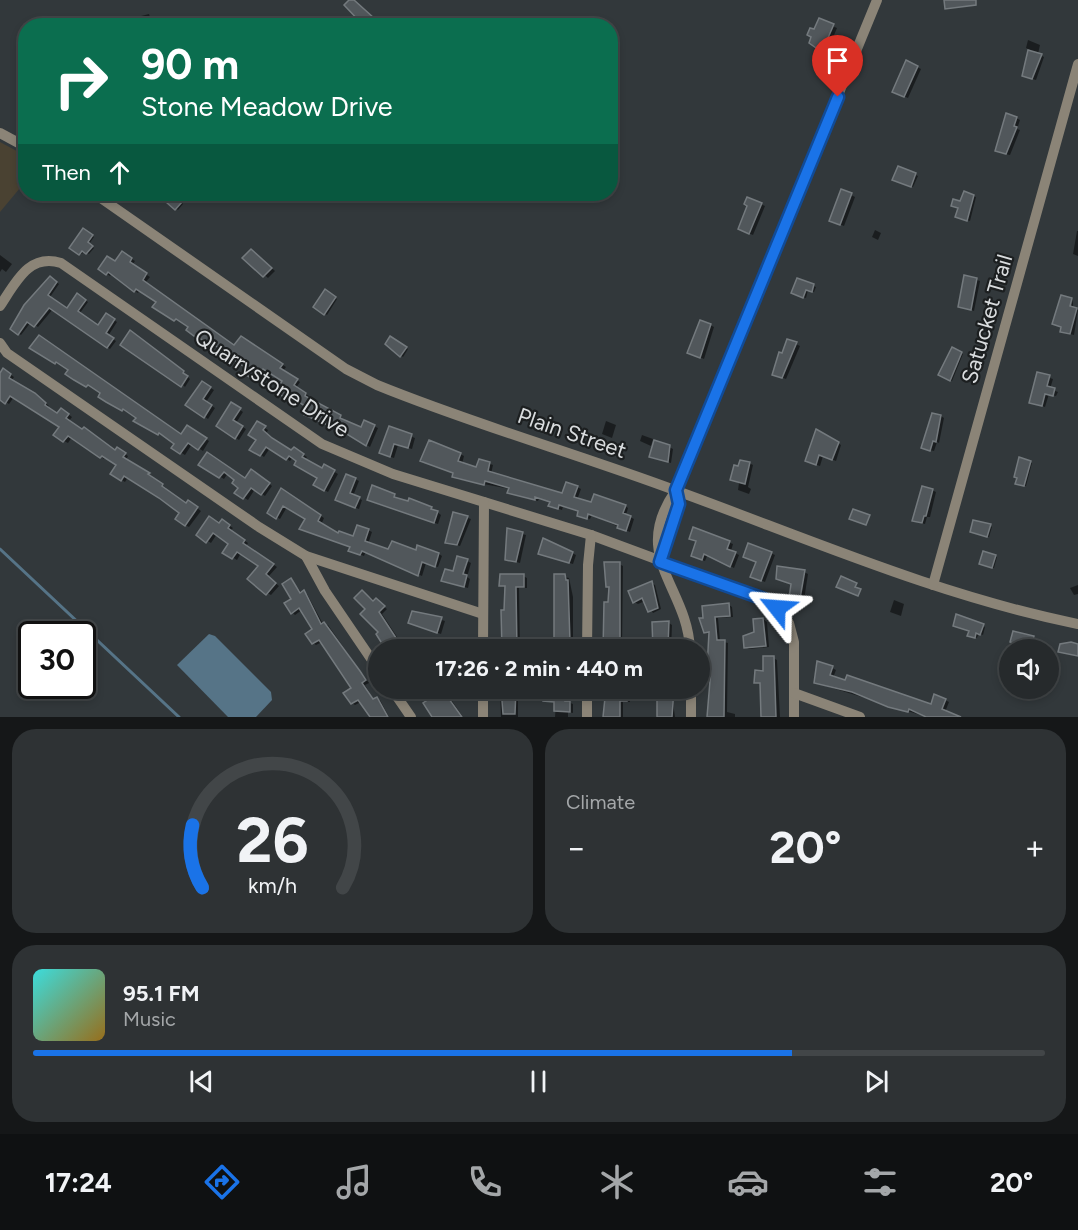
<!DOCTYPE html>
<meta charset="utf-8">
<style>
:root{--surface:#262a2c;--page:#2e3234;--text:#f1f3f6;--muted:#a4a7a9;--line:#424648;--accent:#1a73e8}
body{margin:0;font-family:Figtree,sans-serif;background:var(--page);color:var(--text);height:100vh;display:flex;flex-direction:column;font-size:22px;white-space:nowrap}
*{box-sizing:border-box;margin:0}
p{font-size:20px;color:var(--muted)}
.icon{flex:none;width:33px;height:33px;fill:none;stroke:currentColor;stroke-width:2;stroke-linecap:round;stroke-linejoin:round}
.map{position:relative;height:717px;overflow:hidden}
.drawer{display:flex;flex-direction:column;gap:12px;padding:12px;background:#151718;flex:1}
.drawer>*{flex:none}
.banner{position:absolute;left:18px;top:18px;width:600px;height:183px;border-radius:24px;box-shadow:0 3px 9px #0003,0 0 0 2px var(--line);background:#0b6e4f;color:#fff;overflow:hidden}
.tools{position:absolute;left:999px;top:639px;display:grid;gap:12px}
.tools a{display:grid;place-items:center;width:60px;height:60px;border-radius:50%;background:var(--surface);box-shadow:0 3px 9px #0003,0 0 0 2px var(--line);font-size:30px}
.speed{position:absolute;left:18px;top:621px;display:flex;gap:12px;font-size:30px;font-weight:700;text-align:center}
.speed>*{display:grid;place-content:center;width:78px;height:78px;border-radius:50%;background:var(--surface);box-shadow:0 3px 9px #0003,0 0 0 2px var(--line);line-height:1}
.speed .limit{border:3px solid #111;border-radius:9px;background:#fff;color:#111}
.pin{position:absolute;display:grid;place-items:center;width:51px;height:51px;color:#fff;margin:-62px -26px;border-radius:50% 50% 50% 0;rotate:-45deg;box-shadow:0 0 6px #0007}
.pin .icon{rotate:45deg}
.me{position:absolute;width:66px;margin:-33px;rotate:298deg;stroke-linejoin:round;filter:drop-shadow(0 0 4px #0008)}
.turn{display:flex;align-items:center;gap:21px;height:126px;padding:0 24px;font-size:27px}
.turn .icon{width:78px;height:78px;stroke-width:2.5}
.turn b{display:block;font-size:42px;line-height:51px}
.then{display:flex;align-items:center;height:57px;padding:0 24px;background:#0003;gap:12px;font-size:22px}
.big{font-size:45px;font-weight:700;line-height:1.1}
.drawer .widget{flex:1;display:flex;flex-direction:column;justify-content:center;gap:9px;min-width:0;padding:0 21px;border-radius:24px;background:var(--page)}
.drawer .dial{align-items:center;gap:0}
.dial svg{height:156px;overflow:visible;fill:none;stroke:var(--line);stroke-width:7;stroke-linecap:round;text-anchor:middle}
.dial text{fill:var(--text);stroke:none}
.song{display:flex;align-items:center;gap:18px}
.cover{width:72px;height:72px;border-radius:9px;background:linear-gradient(135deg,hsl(180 70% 55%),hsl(40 70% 35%))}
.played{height:6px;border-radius:3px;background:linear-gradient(90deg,var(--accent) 75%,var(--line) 75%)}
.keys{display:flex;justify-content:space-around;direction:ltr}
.heat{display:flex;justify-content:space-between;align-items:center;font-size:33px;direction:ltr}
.drawer .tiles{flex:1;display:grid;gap:12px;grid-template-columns:1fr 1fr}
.widget:last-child{grid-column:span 2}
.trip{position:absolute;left:368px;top:639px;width:342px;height:60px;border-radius:30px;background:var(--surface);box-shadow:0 3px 9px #0003,0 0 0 2px var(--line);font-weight:700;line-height:60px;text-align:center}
.tabs{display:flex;height:96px;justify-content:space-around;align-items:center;background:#0f1112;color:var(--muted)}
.tabs .icon{width:42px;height:42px}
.tabs .selected{color:var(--accent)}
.tabs b{font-size:27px;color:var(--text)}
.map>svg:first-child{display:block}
</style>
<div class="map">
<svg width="1078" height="717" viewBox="0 0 1078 717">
<rect width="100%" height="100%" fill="#32383b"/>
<path fill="#4a4232" d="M0 142 26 156 25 182 0 212Z"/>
<path fill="#567487" d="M209 634 215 636 271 692 272 700 256 717H228L177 665Z"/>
<g fill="#0007">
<path d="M149 14 152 23 139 25 137 17Z"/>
<path d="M819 20 837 28 827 52 811 42Z"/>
<path d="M1028 40 1040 45 1038 54 1044 57 1036 80 1023 76 1030 50 1026 48Z"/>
<path d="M907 62 921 69 908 98 897 93Z"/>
<path d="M25 99 26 100V110L20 107Z"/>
<path d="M1016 118 1020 120 1017 129 1020 130 1010 155 1000 153 997 151Z"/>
<path d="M899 168 918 176 913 187 894 179Z"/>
<path d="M965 193 976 197 970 221 959 217Z"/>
<path d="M159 194H174L183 204 178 210Z"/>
<path d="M851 195 855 197 844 226 834 222Z"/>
<path d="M748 199 765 206 753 235 743 231 749 206Z"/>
<path d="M83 230 94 237 89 244 94 248 89 254 84 251 82 254 71 247Z"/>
<path d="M875 230 881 233 878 240 872 237Z"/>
<path d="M1077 231H1078V256L1073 254Z"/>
<path d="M255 253 275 271 268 278 245 258Z"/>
<path d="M0 255 12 264 6 272 2 269 0 272Z"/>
<path d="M126 255 135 261 132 265 150 277 145 283 235 347 241 338 286 367 283 371 300 382 296 388 309 396 308 399 344 419 343 421 362 429 364 422 378 428 370 447 333 424 332 426 310 416V407L292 396 290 399 277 391 284 381 267 370 260 381 248 374 251 370 232 357 230 360 219 353 222 349 212 342 195 335 190 327 180 320 154 307 158 302 140 290 138 293 135 291 112 273 110 276 100 269Z"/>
<path d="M965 276 980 281 974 311 960 306Z"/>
<path d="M50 278 59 284 50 297 67 310 78 295 88 302 80 313 98 326 107 315 117 322 108 336 116 341 110 349 53 309 38 327 31 322 21 335 12 329Z"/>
<path d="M797 280 816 287 814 292 808 290 806 298 795 294Z"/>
<path d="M325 291 337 299 327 315 315 307Z"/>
<path d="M1073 300V309L1078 310 1074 335 1065 333 1063 327 1053 324 1069 314Z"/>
<path d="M710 325 714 327 704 359 693 354Z"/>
<path d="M134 334 166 357 190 379 185 387Z"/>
<path d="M39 337 182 435 188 427 209 441 203 451 192 444 185 455 173 448 176 443 142 425 138 417 107 401 102 393 92 386 74 379 70 370 60 363 32 348Z"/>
<path d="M391 338 408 349 403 357 392 350Z"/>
<path d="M796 344 800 346 786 379 778 376 783 355Z"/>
<path d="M953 349 963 354 952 381 940 375Z"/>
<path d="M4 370 14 377 11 381 39 397 49 406 47 408 57 415 65 412 72 417 69 421 116 452 121 451 128 456 126 460 152 476 151 478 166 488 165 489 186 505 192 504 201 511 189 527 185 525 181 512 128 477 125 482 112 474 118 465 106 457 104 459 72 437 68 443 64 441 55 434 61 427 14 397 9 404 0 398V375Z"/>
<path d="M1038 374 1053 379 1050 389 1058 392 1056 396 1049 394 1045 407 1031 402Z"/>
<path d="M202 383 214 390 206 402 215 408 208 419 188 404Z"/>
<path d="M232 404 243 412 236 423 246 429 239 440 218 426Z"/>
<path d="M941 416 944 418 939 443 937 442 934 451 926 449Z"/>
<path d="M606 421 616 425 612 438 602 434Z"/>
<path d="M257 423 268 430 266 434 292 452 294 449 307 457 305 460 323 470 325 466 338 474 328 492 315 485 319 478 293 457 290 461 270 448 264 457 252 449 258 439Z"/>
<path d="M389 428 415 438 412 449 398 445 394 458 385 455Z"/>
<path d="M817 431 841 445 836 461 823 456 820 466 811 463Z"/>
<path d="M642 435 653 439 651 446 640 441Z"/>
<path d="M669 447 673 449 671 463 654 458Z"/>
<path d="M208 454 246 479 255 473 272 486 265 496 255 489 248 500 236 493 240 487 236 479 228 473 224 479 200 465Z"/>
<path d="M460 454 464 456 462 464 477 469 480 460 493 465 491 474 563 495 577 487 581 489 577 500 592 504 625 506 628 508 626 515 634 519 630 532 592 515 590 519 583 517 580 512 563 506 562 510 554 507 551 502 539 498 538 501 512 494 509 492 510 489 457 479 454 477 455 473 426 463Z"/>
<path d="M1030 462 1032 463 1026 486 1019 485Z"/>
<path d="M749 463 753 465 748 487 751 489 749 494 738 490 739 483 732 480Z"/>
<path d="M355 479 359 481 353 496 362 500 359 509 340 502Z"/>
<path d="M373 487 398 500 437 512 441 515 438 524 372 502Z"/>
<path d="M281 490 324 518 321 525 339 535 354 538 368 530 372 532 368 544 389 551 439 554 442 556 438 567 426 563 422 576 366 551 364 556 354 552 351 547 287 507 280 519 269 513Z"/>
<path d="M932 490 936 492 930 517H927L925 524 917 522Z"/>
<path d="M454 514 471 519 460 546 447 542Z"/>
<path d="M222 521 233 528 230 531 248 543 246 546 277 567 268 577 279 586 271 595 267 593 260 565 241 553 237 560 224 552 230 543 217 534 211 543 198 535Z"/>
<path d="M990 526 992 527 989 537 973 533Z"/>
<path d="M694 529 733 544 731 551 739 555 734 568 708 554 705 561 696 558 698 541Z"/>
<path d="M509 530 526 535 520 563 506 559Z"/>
<path d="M544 540 576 555 573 564 543 555Z"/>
<path d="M749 544 775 555 765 582 756 578 758 562Z"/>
<path d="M995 556 997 557 994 568 983 565Z"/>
<path d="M467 561 471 563 467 577 470 579 468 588 447 582Z"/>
<path d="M619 564 623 566 622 650H605L610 604V588L607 586Z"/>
<path d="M804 572 808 574 804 600 795 599 791 597Z"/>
<path d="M556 575 569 578 573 597V650H555Z"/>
<path d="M523 576 527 578V588H519L520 649 524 650H504L506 587 501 585Z"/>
<path d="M291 580 302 593 307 594 323 624 328 625 363 675 369 683 365 685 374 700H380L389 717H372L361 702 355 705 352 703 353 689 322 642 316 645 313 643 314 630 302 610 295 615 292 612Z"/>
<path d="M651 583 655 585 661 609 653 613 645 601 638 604 634 602Z"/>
<path d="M1078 585V594L1074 595 1070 588Z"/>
<path d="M363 592 387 609 382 614 405 649 381 632 367 609Z"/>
<path d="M894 600 904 604 901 616 890 612Z"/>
<path d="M729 605 732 607 733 617 718 618 720 641 728 643 727 712 735 714V717H709L712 671 708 668 710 634 705 632 701 620Z"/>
<path d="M419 613 445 621 441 634 413 624Z"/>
<path d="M763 619 767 622 769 647 749 649 745 647 749 634 756 633Z"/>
<path d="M669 623 672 625 671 650H654Z"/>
<path d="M983 626 985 627 983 635 979 633 977 638 971 636Z"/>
<path d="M1014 632 1036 639 1033 648 1014 642Z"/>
<path d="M453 641H468L471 643 470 650H453Z"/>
<path d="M773 658 777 660 780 717H763L762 684 756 682Z"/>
<path d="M832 668 836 670 833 678 932 705 945 700 949 702 945 712 958 717H927L816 683Z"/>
<path d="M432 688H449L456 699 452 701 463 717H435L437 696Z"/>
<path d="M500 688H518V717H501Z"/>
<path d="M555 688H569L568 702 573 704V713L568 712V717H555L556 703 544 700Z"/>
<path d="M604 688H622L630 692V702H623V717H605L607 691Z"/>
<path d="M656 688H671L675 717H658L659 690Z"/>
</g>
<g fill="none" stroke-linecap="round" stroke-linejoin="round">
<path stroke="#567487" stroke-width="3" d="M0 549 179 717"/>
</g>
<g fill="#51575b" stroke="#747a7e" stroke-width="1.5">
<path d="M349 0H354L374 18 368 26H364L344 5Z"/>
<path d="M944 0H976V5L945 9Z"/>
<path d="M819 18 834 24 822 52 809 43 811 37 807 35 810 28 814 29Z"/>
<path d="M1028 50 1042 54 1032 79 1022 76Z"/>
<path d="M906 60 918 66 904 97 892 92Z"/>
<path d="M1006 113 1017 117 1014 126 1017 127 1006 154 995 151Z"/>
<path d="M898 166 916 173 911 187 892 180Z"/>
<path d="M841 189 852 193 840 225 829 221Z"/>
<path d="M964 191 974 195 967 221 955 217 958 208 951 206 953 199 960 201Z"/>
<path d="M157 194H172L182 202 175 210Z"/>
<path d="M747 197 762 203 749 234 738 229 747 206 744 204Z"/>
<path d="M83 228 93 235 88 242 93 246 86 254 82 251 79 255 69 248Z"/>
<path d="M251 249 272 268 263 277 242 258Z"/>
<path d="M122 251 132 258 130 262 147 273 143 280 234 345 241 336 283 364 280 368 298 379 294 385 306 393 305 396 341 415 340 418 361 427 364 420 375 425 366 446 329 423 328 425 304 415 308 408 288 395 286 398 275 392 282 381 263 369 256 381 246 375 249 370 228 356 226 360 217 354 220 349 208 341 207 342 194 336 186 330 188 327 176 319 174 321 152 307 156 302 136 289 134 292 108 272 106 275 98 269 107 256 115 261Z"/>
<path d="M964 275 977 278 971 310 958 307Z"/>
<path d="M50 276 57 282 48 295 67 308 77 293 86 300 78 311 98 325 106 313 115 319 106 333 114 338 107 348 49 308 34 327 27 322 18 335 10 329 24 305Z"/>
<path d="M797 278 814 284 812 292 806 290 803 298 791 293Z"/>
<path d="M325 289 336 297 324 315 313 307Z"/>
<path d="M1061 295 1072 298 1070 306 1077 308 1070 334 1060 332 1061 327 1052 324Z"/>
<path d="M700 320 711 324 700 358 687 353Z"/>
<path d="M130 330 184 371 183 373 188 376 181 387 120 345Z"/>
<path d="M39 335 181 434 187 425 207 438 198 450 188 443 180 454 171 448 174 444 159 433 158 435 142 426 133 421 136 418 123 409 122 411 106 402 98 397 100 393 88 385 86 387 74 380 65 374 68 370 56 362 55 364 29 348Z"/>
<path d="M390 336 407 347 400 357 385 344Z"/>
<path d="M787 339 797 342 782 378 772 375 779 352 782 353Z"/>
<path d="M952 347 962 352 950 381 938 375Z"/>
<path d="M3 368 11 374 9 378 35 393 46 403 45 405 57 413 61 408 69 414 66 418 82 429 84 427 115 450 117 447 126 453 123 457 150 473 148 474 163 484 162 486 186 503 188 500 198 507 185 526 175 519 179 513 159 498 124 476 121 481 110 474 116 465 102 456 100 458 68 436 63 442 53 435 59 427 10 396 5 404 0 400V373Z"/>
<path d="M1037 372 1050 375 1047 386 1055 388 1053 396 1045 394 1042 406 1029 403Z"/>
<path d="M202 381 211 387 203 399 212 405 204 418 185 405Z"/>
<path d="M231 402 241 408 233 420 243 426 235 439 216 426Z"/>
<path d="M932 413 941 415 936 442 933 441 930 451 921 448Z"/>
<path d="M257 421 266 426 263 430 272 438 291 450 294 447 304 454 302 457 322 468 324 464 335 470 324 491 313 485 317 478 294 465 296 461 289 456 286 460 266 447 260 456 249 450 256 440 248 435Z"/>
<path d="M389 426 412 434 408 448 394 444 390 457 379 453Z"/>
<path d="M816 429 839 442 832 460 819 455 816 465 805 461Z"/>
<path d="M429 440 461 453 458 461 476 467 479 459 490 462 488 471 562 493 566 482 578 486 574 497 591 502 594 494 626 505 623 513 631 516 626 531 617 528 618 525 588 514 587 519 577 516 578 511 559 505 558 509 548 506 550 502 535 497V500L507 493 509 488 485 481 484 485 452 477 453 473 420 461Z"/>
<path d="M654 440 670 445 668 462 649 457Z"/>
<path d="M207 452 245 478 251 469 270 483 261 495 251 488 243 499 234 493 238 488 232 483 234 480 224 472 219 478 198 465Z"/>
<path d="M1019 457 1031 461 1024 486 1015 484 1017 478 1014 477Z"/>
<path d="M740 460 750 462 745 484 730 480 734 465 738 466Z"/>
<path d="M346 474 356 478 350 493 360 497 355 508 335 500Z"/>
<path d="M372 485 395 494 394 497 408 501 409 498 432 507 431 509 438 511 434 523 367 500Z"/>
<path d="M922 486 933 489 926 516H924L922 523 912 521Z"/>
<path d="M281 488 321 515 318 521 338 533 339 531 353 536 357 525 369 529 365 541 388 549 392 541 416 550 417 545 439 553 435 567 422 562 418 576 362 551 360 555 348 551 350 547 299 529 305 519 283 506 276 519 267 513Z"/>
<path d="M853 509 870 515 866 525 849 519Z"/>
<path d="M453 512 468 516 457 545 445 543Z"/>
<path d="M209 516 219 523 222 519 230 525 228 528 245 540 243 543 274 564 266 574 276 583 266 595 247 579 258 566 237 552 232 559 222 553 228 544 213 533 206 543 196 535Z"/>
<path d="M973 520 991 524 987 537 970 532Z"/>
<path d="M693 527 730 541 727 549 736 552 730 567 704 554 702 560 691 556 696 541 689 539Z"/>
<path d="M507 528 523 532 516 562 505 560Z"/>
<path d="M543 538 573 552 569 563 538 554Z"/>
<path d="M748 543 772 552 761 581 750 577 756 562 743 557Z"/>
<path d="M983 551 996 555 992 568 979 564Z"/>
<path d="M457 556 468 559 463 574 467 575 464 587 441 581 445 569 453 571Z"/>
<path d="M604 562H620V650H603L604 602H608L609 587H606Z"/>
<path d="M777 566 805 570 800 599 789 598 791 584 776 579Z"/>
<path d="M500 574H524V587H516L517 650H502L501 610H504L505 586H499Z"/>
<path d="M554 574H565L566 580H568L570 642H554Z"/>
<path d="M841 576 857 583 855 587 861 589 858 596 836 587Z"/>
<path d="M291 578 300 593 304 590 321 624 324 622 360 671 366 680 362 683 373 699 377 697 388 717H370L358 700 351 704 343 693 351 688 319 640 312 644 305 634 312 629 299 608 291 614 284 603 291 599 282 584Z"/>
<path d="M652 581 658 608 648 612 642 598 633 603 628 591Z"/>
<path d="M362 590 373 601 376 598 385 606 379 612 404 650H386L376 634 378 632 360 614 365 609 354 598Z"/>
<path d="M729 603 730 616 715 617 717 640H725L724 717H707L711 669H707L709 632 704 633 699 618H703L702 606Z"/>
<path d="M412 611 442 617 437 633 408 623Z"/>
<path d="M956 614 984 624 980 635 976 633 975 638 967 636 969 631 953 626Z"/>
<path d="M763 618 766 646 744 648 743 636 754 632 753 619Z"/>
<path d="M669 621 668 647H664L665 650H653L652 622Z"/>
<path d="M1013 631 1034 636 1031 648 1010 642Z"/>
<path d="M1071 642 1078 644V656L1058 652 1060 644Z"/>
<path d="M763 656H774L776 717H761L760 683H754L755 670 763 671Z"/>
<path d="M817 661 833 666 830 675 845 680 847 675 931 704 934 694 946 699 942 709 961 717H926L909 709 908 712 888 707 852 692 814 683Z"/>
<path d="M430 688H448L453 696 449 699 462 717H432L423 703 435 695Z"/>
<path d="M501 688H516L515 714H503Z"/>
<path d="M606 688 627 689V701H620V717H603Z"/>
<path d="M657 688H674L672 717H657Z"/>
<path d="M544 689 566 690 565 701H570V712L554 711V702L543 701Z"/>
</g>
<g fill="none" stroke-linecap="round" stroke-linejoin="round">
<g stroke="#8b8477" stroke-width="10">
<path d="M286 26H300"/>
<path d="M0 133 26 147"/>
<path d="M95 194 346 369 377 385C475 425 578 454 677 491 809 539 939 596 1078 624"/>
<path d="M0 306C16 282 29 253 61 263L322 444 393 474 591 535 764 599 789 623 794 642V717"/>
<path d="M0 343 7 353 259 527 306 556 483 614"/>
<path d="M306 556 325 591 378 669"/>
<path d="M660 562 679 504 676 490"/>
<path d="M933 585 1078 64"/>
<path d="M483 650 484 502"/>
<path d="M587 650 588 565 591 535"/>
<path d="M690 650C688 587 629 557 676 490L877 0"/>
<path d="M391 688 411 717"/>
<path d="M794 693 860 717"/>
<path d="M483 717V688"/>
<path d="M587 717V688"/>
<path d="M691 717V688"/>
</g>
</g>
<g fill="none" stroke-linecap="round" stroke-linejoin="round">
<g stroke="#114b97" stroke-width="15">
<path id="route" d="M777 608 764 599 660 562 679 504 676 490 838 97"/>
</g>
<use href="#route" stroke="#1a73e8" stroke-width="10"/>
</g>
<g text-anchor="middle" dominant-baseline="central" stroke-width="4.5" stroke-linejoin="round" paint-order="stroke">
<g font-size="22" fill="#d9dcde" stroke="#1c1f20">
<text transform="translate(987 319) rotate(-74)">Satucket Trail</text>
<text transform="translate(272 383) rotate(33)">Quarrystone Drive</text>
<text transform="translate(572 433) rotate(19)">Plain Street</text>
</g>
</g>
</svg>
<div class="tools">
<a><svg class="icon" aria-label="sound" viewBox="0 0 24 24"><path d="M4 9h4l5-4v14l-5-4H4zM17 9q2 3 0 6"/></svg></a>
</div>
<div class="speed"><div class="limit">30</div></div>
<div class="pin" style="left:838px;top:97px;background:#d93025"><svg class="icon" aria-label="arrive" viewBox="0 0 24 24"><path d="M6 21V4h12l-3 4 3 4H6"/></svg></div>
<svg class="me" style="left:777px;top:608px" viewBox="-20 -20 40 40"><path d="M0-17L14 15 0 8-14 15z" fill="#1a73e8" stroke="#fff" stroke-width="4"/></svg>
<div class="trip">17:26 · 2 min · 440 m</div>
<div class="banner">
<div class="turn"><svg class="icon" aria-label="right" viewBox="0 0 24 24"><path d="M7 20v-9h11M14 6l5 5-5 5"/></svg><div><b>90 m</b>Stone Meadow Drive</div></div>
<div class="then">Then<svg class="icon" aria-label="ahead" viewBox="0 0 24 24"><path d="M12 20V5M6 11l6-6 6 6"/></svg></div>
</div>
</div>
<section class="drawer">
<div class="tiles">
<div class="widget dial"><svg viewBox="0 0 100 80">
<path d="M14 69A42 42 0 1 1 86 69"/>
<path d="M14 69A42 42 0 0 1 9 37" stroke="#1a73e8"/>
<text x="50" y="56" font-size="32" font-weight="700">26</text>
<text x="50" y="72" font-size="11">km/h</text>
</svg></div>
<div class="widget"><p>Climate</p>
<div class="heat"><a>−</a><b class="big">20°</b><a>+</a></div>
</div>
<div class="widget">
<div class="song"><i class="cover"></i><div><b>95.1 FM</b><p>Music</p></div></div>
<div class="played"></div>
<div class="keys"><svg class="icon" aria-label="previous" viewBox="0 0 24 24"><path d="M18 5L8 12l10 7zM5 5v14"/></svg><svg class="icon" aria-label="pause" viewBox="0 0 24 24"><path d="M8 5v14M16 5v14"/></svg><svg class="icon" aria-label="next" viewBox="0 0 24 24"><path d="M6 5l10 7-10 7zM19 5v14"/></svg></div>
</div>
</div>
</section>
<nav class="tabs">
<b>17:24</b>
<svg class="icon selected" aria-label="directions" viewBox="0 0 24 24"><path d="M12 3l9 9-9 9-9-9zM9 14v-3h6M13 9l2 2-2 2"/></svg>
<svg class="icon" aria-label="music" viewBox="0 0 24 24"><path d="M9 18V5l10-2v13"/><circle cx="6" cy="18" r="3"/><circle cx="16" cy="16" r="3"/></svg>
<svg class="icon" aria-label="phone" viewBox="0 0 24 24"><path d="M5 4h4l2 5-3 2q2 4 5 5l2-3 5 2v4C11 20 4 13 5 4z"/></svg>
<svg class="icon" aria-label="climate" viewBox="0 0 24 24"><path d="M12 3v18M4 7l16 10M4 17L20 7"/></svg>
<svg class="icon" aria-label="car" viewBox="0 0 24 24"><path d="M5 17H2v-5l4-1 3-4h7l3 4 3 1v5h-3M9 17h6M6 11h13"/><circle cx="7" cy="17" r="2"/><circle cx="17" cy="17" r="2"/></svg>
<svg class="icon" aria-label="filters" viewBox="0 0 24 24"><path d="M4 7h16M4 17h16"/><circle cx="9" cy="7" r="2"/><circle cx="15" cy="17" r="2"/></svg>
<b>20°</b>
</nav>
